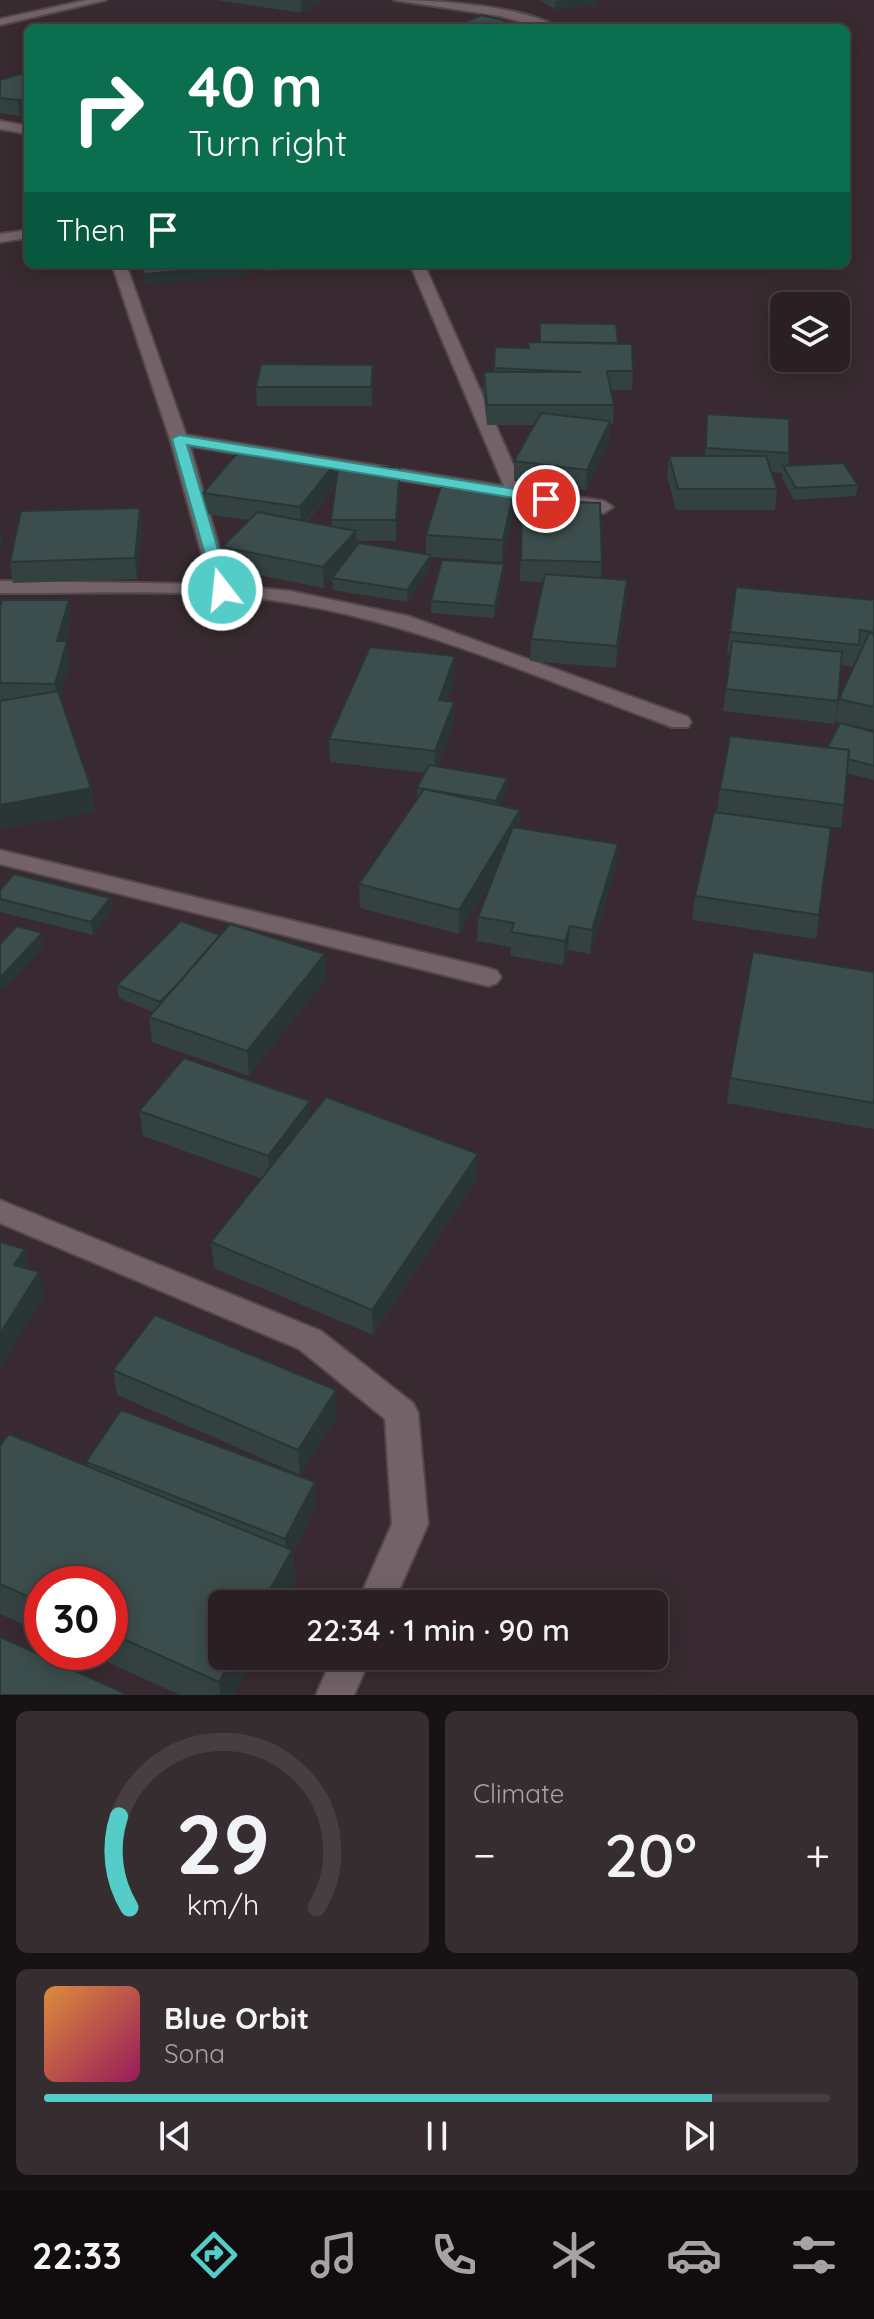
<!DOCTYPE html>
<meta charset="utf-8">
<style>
:root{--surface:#2a2024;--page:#362d31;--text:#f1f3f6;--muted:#a5a3a6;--line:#463e41;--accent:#54cdc8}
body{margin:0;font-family:Quicksand,sans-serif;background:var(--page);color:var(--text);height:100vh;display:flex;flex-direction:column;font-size:30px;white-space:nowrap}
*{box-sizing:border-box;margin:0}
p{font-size:26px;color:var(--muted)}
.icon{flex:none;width:44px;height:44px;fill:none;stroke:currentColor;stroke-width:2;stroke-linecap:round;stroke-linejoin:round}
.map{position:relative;height:1695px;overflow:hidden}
.drawer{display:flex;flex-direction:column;gap:16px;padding:16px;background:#171214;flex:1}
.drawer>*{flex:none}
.guide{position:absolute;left:24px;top:24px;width:826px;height:244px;border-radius:12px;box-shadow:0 4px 20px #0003,0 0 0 2px var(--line);background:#0b6e4f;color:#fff;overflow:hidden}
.buttons{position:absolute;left:770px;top:292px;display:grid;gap:16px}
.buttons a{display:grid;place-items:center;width:80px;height:80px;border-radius:12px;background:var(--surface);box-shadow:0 4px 20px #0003,0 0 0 2px var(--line);font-size:40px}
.speed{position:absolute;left:24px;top:1566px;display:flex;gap:16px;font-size:40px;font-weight:700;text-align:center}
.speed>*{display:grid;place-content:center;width:104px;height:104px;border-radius:50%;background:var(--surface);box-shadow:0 4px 20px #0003,0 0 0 2px var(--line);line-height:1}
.speed .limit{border:12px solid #d22;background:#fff;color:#111}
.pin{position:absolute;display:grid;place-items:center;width:68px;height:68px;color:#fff;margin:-34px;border:4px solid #fff;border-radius:50%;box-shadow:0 2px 8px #0007}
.me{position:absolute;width:88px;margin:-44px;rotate:344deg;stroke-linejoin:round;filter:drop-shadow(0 0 6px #0008)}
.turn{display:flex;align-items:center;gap:28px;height:168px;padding:0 32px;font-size:36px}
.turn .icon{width:104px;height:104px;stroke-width:2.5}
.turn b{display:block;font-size:56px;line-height:68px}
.then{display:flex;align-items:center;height:76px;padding:0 32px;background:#0003;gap:16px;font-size:30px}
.big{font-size:60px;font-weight:600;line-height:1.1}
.drawer .card{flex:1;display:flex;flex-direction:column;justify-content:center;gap:12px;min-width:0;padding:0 28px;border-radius:12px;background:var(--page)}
.drawer .dial{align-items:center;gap:0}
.dial svg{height:208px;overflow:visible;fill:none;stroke:var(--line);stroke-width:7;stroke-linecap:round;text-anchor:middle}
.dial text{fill:var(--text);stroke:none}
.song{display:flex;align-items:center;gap:24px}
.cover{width:96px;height:96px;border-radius:12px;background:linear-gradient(135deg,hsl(30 70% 55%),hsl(330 70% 35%))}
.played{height:8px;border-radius:4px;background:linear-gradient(90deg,var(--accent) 85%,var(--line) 85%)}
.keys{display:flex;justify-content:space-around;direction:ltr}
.heat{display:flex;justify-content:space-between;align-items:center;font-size:44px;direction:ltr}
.drawer .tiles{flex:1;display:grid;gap:16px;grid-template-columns:1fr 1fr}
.card:last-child{grid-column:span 2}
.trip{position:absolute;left:208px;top:1590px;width:460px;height:80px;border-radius:12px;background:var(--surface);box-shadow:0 4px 20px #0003,0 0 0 2px var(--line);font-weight:600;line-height:80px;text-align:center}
.dock{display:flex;height:128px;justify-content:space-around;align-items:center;background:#110d0e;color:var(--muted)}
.dock .icon{width:56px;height:56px}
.dock .selected{color:var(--accent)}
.dock b{font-size:36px;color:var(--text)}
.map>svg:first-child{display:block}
</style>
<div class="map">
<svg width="874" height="1695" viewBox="0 0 874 1695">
<rect width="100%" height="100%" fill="#382a30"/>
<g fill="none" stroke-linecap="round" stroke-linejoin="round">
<g stroke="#53474c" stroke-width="4">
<g id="minor">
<path d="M87 0H106L0 25V19Z"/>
<path d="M394 0C433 0 528 6 558 28H544L500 16Z"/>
<path d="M0 121 28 126V134L0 129Z"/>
<path d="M28 230V238L0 242V234Z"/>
<path d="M112 264H126L186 435 504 486 410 264H424L524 489 604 501 613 507 604 513 190 446 230 585 290 591 408 616 688 717 691 722 688 727H672C547 681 423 625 291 603 196 587 96 594 0 593V581L210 584 170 439Z"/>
<path d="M0 850 488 968 497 971 501 977 497 983 488 986 0 864Z"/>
<path d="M0 1200 321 1331 413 1403 418 1413 428 1524 393 1604H357L392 1524 385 1419 299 1349 0 1223Z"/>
<path d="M333 1656H371L354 1695H316Z"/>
</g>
</g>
<use href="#minor" fill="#736369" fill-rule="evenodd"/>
</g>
<g fill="#334241">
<path d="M216 0H325L301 13Z"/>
<path d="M540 0H597V5L555 9Z"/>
<path d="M28 76V114L20 116 0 113V80Z"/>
<path d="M264 264H359L360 266 265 271Z"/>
<path d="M618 344 633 371 632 390H611L614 405 613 424H610L609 441 586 490 514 481V461L535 425H487L483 391 484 372H494L495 347 528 348Z"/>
<path d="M373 384 372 406H257L256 387Z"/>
<path d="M707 414 789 453 788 466 858 485 856 496 794 500 782 478V473L772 472 777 489 775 510H676L667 476 669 456H705Z"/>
<path d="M335 463 336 484 307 522 332 526 331 520 400 467V487L396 541H357V545L426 554V535L514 491 513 511 502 562 431 557V567L407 602 333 590 332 579 324 588 223 568 222 547 248 520 204 514 203 493Z"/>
<path d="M522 500 602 562 601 578 627 580 626 602 616 668 530 661 531 639 543 582 520 581Z"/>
<path d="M140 508 142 528 137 579 13 583 10 562Z"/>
<path d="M504 576 494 618 431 613V601Z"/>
<path d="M736 587 874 600V730L836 722 839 699 854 667 841 665 838 701 835 724 723 711 731 654H727Z"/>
<path d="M69 600 71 622 66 641 70 663 60 698 91 788 94 812 0 829V607Z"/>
<path d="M455 656V678L447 701 454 702 453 725 438 766 507 778 506 791 499 806 520 810 519 828 618 844 616 867 590 954 568 950 563 965 511 956V947L477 941 478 917 493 878 459 934 360 908 359 884 417 798V788L425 773 330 762 329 739Z"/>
<path d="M874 732V780L847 773 844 805 841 828 746 816 831 828 816 939 692 920 695 896 717 812 720 789Z"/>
<path d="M0 890 110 898 112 911 93 935 0 912Z"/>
<path d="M220 935 325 954 326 979 249 1076 152 1042 149 1017 153 1012 119 998 117 985Z"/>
<path d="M874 972V1129L727 1103 730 1078Z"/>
<path d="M139 1111 311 1116 477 1179 373 1335 214 1268 211 1242 262 1179 143 1136Z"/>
<path d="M113 1370 337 1416 300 1475 117 1395Z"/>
<path d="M0 1446 87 1466 86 1462 316 1507 293 1553 295 1583 284 1604H222V1656H255L233 1695H180L85 1652H110V1584H42V1633L0 1614Z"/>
</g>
<g fill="#293635">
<path d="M301 0H325L301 13Z"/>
<path d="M567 0H597V5L555 9V1Z"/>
<path d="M506 21V28H498Z"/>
<path d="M28 99V114L20 116 18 100Z"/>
<path d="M248 265 249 275 144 284 143 274Z"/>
<path d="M373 365V384L372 406 371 387Z"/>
<path d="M610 421 609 441 586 490 587 470Z"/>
<path d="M335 463 336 484 301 528 300 507Z"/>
<path d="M400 467V487L396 541V520Z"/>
<path d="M514 491 513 511 502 562 503 540Z"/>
<path d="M140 508 142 528 137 579 135 558Z"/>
<path d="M0 525 3 546 0 547Z"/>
<path d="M356 531 357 552 332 578V579L324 588 323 567Z"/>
<path d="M431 555V567L407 602V590Z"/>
<path d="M504 564V576L494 618 495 606Z"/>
<path d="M627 580 626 602 616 668 617 646Z"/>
<path d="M69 600 71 622 60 663 57 641Z"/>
<path d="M67 641 70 663 58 706 55 684Z"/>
<path d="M455 656V678L439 723V700Z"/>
<path d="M454 702 453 725 435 774V751Z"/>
<path d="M507 778 506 791 495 814 496 801Z"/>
<path d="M91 788 94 812 0 829V805Z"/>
<path d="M520 810 519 834 459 934V910Z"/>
<path d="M618 844 616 867 590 954 592 930Z"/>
<path d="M110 898 112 911 93 935 91 922Z"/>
<path d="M570 926 568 950 563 965 565 941Z"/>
<path d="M42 933 44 947 1 992 0 978Z"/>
<path d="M325 954 326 979 249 1076 247 1051Z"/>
<path d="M310 1101 311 1126 270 1182 268 1156Z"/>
<path d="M478 1154 477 1179 373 1335 372 1310Z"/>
<path d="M25 1249 30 1274 14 1265Z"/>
<path d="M39 1272 44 1298 0 1368V1334Z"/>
<path d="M336 1390 337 1416 300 1475 298 1450Z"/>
<path d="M315 1482 316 1507 293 1553 295 1583 284 1604H262L286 1561 285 1539Z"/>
<path d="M233 1656H255L233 1695H220L219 1682Z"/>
</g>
<g fill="#3b4d4c" stroke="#293635" stroke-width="2">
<path d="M482 15 506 21 498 28H448Z"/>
<path d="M21 74 28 76V99L18 100 0 98V80Z"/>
<path d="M143 264H248V265L143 274Z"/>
<path d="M540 323 616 324 618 343 540 342Z"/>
<path d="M528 342 632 344 633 371H607L614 405H487L484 372H581L494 368 495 347 529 348Z"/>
<path d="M261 364 373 365 371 387H256Z"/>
<path d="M541 413 610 421 587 470 514 461Z"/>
<path d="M707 414 789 419V453L706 448Z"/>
<path d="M240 450 335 463 300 507 203 493Z"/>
<path d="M669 456H766L777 489H678Z"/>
<path d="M843 463 858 485 796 488 783 466Z"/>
<path d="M338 467H400L396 520H331Z"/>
<path d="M441 486 514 491 503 540 426 535Z"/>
<path d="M522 500 600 503 602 562 521 560Z"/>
<path d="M140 508 135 558 10 562 21 511Z"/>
<path d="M257 512 356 531 323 567 222 547Z"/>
<path d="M359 543 431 555 407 590 332 578Z"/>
<path d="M442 560 504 564 495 606 431 601Z"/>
<path d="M545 574 627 580 617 646 531 639Z"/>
<path d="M736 587 874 600V632L860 630 859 645 730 632Z"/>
<path d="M2 600H69L57 641H67L55 684 0 683V607Z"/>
<path d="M869 633 874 634V707L839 699Z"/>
<path d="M732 641 842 652 838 701 726 689Z"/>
<path d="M370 647 455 656 439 700 454 702 435 751 329 739Z"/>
<path d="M58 691 91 788 0 805V701Z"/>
<path d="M840 723 874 732V766L848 759 849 750 827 748Z"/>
<path d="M730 736 849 750 844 805 720 789Z"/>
<path d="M429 765 507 778 496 801 417 788Z"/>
<path d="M424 789 520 810 459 910 359 884Z"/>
<path d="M714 812 831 828 819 915 695 896Z"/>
<path d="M513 827 618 844 592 930 570 926 565 941 511 932 514 923 478 917Z"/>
<path d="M14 874 110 898 91 922 0 899V890Z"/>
<path d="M181 921 220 935 178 984 160 1002 117 985Z"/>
<path d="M230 924 325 954 247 1051 149 1017Z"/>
<path d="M17 926 42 933 0 978V944Z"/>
<path d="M753 952 874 972V1103L730 1078Z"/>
<path d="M184 1058 310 1101 268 1156 139 1111Z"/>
<path d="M326 1097 478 1154 372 1310 211 1242Z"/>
<path d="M0 1242 25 1249 14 1265 39 1272 0 1334Z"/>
<path d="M155 1315 336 1390 298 1450 113 1370Z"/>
<path d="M121 1410 315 1482 285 1539 86 1462Z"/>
<path d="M9 1434 292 1550 262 1604H222V1656H233L219 1682 110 1633V1584H42V1603L0 1584V1446Z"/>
<path d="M0 1637 128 1695H0Z"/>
</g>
<path fill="#54cdc8" stroke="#378582" stroke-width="2" d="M179 435 546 494 553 499 546 503 187 445 230 590 222 594 215 590 172 439Z"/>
</svg>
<div class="buttons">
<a><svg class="icon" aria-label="layers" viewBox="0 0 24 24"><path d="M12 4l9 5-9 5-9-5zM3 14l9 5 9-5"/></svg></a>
</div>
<div class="speed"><div class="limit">30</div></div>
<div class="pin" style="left:546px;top:499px;background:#d93025"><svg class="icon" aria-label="arrive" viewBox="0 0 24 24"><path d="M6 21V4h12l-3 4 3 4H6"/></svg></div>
<svg class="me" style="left:222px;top:590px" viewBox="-20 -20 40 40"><circle r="17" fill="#54cdc8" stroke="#fff" stroke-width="3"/><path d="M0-11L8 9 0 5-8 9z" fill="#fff"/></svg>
<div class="trip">22:34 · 1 min · 90 m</div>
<div class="guide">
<div class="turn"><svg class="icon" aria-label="right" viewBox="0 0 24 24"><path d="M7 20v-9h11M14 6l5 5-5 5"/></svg><div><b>40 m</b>Turn right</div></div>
<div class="then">Then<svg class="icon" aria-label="arrive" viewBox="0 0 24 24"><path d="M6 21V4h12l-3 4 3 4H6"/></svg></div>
</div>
</div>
<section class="drawer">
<div class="tiles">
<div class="card dial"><svg viewBox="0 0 100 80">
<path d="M14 69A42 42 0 1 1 86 69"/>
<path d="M14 69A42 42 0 0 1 10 34" stroke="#54cdc8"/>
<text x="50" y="56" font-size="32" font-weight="700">29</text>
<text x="50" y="72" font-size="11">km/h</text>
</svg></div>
<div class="card"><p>Climate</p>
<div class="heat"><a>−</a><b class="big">20°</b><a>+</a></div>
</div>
<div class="card">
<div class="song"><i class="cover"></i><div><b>Blue Orbit</b><p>Sona</p></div></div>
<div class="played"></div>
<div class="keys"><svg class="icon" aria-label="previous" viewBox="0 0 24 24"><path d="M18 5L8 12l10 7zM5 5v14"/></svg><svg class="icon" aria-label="pause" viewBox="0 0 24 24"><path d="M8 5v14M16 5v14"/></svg><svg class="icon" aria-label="next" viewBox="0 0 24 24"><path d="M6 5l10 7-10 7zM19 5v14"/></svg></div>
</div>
</div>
</section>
<nav class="dock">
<b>22:33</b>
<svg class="icon selected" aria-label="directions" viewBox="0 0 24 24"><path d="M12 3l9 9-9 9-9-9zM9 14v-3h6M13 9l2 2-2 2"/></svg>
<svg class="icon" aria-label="music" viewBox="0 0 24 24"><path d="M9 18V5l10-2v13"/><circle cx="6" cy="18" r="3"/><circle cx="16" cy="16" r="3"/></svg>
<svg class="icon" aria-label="phone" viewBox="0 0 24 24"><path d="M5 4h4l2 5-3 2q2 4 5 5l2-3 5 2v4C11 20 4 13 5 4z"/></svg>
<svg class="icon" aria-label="climate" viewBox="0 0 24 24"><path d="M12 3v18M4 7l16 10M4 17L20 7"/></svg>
<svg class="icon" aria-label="car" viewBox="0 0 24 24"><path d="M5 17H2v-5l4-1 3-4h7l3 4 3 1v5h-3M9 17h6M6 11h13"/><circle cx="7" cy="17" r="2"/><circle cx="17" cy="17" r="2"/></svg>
<svg class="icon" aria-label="filters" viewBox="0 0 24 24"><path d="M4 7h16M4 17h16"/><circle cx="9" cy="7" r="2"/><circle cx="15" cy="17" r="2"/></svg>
</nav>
